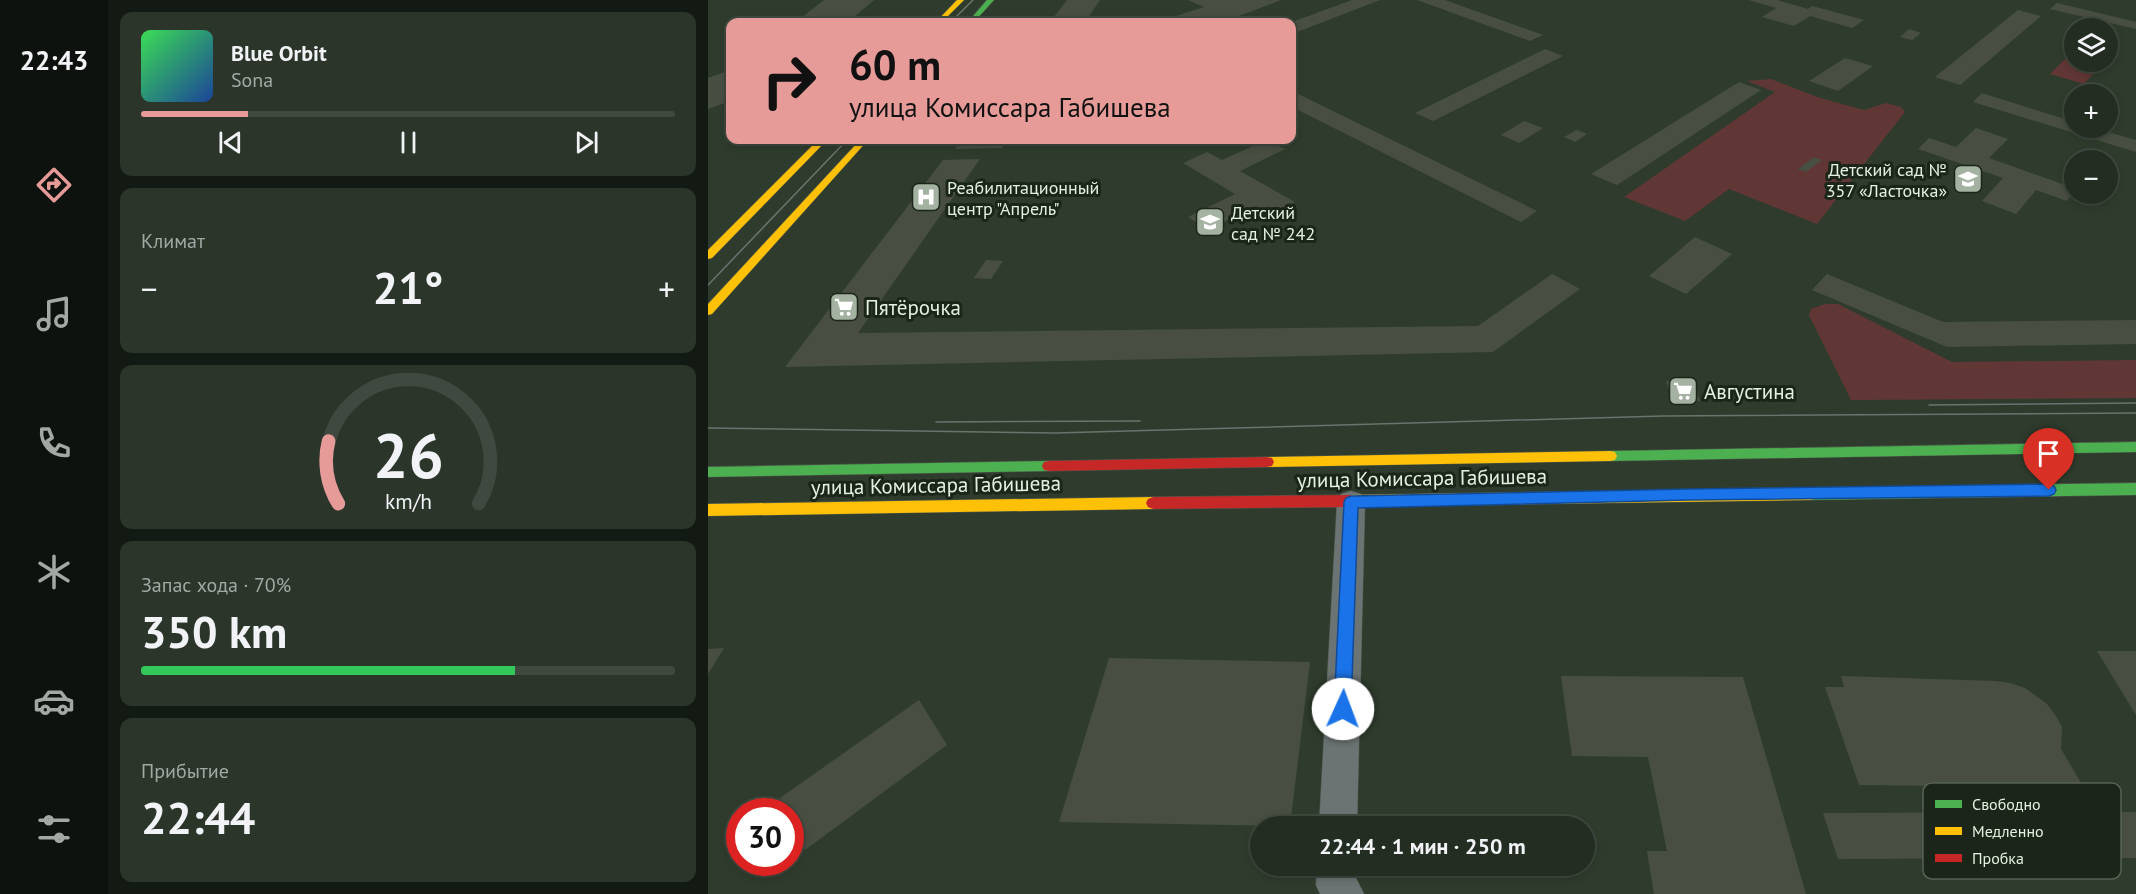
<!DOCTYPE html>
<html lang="ru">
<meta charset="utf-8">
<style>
:root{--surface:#232d22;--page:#2b352a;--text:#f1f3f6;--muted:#a3a8a5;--line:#404940;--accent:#e69b98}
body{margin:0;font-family:"PT Sans",sans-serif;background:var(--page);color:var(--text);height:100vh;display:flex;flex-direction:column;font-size:22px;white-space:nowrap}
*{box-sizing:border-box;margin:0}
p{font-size:20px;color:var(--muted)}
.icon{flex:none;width:33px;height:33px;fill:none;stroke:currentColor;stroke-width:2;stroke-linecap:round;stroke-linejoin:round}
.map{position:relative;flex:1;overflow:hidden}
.details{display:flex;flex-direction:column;gap:12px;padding:12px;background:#131913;width:600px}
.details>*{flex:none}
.top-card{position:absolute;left:18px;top:18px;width:570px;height:126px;border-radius:12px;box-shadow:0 3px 9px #0003,0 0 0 2px var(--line);background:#e69b98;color:#111;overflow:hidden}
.controls{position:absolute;left:1356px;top:18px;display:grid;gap:12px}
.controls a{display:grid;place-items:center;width:54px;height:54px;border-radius:50%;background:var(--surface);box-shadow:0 3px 9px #0003,0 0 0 2px var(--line);font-size:30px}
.speed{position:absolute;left:18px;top:798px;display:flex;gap:12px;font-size:30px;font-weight:700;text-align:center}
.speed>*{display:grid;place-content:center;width:78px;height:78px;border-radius:50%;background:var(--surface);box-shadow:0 3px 9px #0003,0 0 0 2px var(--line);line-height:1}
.speed .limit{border:9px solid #d22;background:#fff;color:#111}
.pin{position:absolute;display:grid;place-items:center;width:51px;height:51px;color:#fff;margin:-62px -26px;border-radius:50% 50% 50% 0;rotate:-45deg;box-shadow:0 0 6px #0007}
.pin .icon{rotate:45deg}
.me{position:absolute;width:66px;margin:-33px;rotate:2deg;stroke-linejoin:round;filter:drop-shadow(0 0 4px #0008)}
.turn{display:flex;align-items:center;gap:21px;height:126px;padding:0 24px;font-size:27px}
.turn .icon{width:78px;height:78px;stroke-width:2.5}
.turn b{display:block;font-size:42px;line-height:51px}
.big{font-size:45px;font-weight:700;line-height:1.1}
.details .widget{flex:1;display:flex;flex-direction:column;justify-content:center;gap:9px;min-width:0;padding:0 21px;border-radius:12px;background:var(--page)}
.details .dial{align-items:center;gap:0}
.dial svg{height:156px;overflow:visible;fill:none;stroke:var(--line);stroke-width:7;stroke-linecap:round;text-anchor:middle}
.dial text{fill:var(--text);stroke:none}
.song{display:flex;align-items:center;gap:18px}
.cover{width:72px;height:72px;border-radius:9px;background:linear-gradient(135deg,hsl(130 70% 55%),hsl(220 70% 35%))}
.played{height:6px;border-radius:3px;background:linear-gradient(90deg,var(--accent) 20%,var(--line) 20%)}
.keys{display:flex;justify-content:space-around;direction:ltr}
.heat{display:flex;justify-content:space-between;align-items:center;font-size:33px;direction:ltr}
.charge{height:9px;border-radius:4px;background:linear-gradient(90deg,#34c759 70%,var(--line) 0)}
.trip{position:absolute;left:542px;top:816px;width:345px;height:60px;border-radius:30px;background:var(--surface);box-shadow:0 3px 9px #0003,0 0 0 2px var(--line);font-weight:700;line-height:60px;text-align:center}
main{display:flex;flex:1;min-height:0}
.tabs{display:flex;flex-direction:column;width:108px;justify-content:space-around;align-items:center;background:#0e120e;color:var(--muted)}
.tabs .icon{width:42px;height:42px}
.tabs .on{color:var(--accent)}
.tabs b{font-size:27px;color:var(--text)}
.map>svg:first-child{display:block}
</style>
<main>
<nav class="tabs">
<b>22:43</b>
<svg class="icon on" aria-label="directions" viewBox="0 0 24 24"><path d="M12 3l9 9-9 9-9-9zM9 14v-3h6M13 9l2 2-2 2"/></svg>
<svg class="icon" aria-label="music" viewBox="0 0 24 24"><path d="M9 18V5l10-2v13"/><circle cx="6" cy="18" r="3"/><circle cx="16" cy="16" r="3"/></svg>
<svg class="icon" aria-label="phone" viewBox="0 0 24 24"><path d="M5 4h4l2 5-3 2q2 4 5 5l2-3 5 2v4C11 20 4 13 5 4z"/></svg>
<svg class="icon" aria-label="climate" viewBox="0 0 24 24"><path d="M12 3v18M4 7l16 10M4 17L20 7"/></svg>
<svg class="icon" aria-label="car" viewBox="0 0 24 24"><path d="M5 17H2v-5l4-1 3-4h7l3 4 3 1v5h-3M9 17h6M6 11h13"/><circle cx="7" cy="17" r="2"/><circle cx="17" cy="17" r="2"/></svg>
<svg class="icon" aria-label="filters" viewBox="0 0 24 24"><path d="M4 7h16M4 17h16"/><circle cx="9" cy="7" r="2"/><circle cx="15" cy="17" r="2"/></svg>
</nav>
<section class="details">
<div class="widget">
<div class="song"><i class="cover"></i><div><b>Blue Orbit</b><p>Sona</p></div></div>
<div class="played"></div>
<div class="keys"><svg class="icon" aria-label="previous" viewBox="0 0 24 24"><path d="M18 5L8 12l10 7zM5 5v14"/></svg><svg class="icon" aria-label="pause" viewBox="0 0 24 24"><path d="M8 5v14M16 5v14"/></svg><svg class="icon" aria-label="next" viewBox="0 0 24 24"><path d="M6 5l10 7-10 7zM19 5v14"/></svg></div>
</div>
<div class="widget"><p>Климат</p>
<div class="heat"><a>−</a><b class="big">21°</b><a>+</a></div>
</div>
<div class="widget dial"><svg viewBox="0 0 100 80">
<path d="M14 69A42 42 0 1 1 86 69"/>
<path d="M14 69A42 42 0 0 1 9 37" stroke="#e69b98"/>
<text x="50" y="56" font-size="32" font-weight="700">26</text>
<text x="50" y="72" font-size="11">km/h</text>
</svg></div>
<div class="widget"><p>Запас хода · 70%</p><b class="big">350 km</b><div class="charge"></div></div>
<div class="widget"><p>Прибытие</p><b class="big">22:44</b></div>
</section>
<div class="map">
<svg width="1428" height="894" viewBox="0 0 1428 894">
<rect width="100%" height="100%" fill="#2f3c2d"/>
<g fill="#613735">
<path d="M1357 59 1390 68 1376 84 1342 74Z"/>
<path d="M1063 79 1112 98 1156 110 1178 103 1193 107 1197 112 1109 224 1021 189 977 221 916 197 1067 92 1039 81Z"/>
<path d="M1117 304H1130L1244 362 1428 360V398L1143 400 1101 315 1103 309Z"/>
</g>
<g fill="#484f42">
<path d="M116 0H166L140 22H88Z"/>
<path d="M359 0H392L377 22H342Z"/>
<path d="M480 0H573L528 17 532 18 520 22H472L462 18 496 7Z"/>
<path d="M644 0H672L584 34V22Z"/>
<path d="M709 0H737L835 35 822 41Z"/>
<path d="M1041 0H1069L1100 9 1104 6 1156 20 1144 28 1102 16 1086 26 1054 17 1068 8Z"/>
<path d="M1349 3 1428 22V29L1342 9Z"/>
<path d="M1310 10 1333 16 1252 85 1227 77Z"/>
<path d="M1201 29 1213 33 1204 40 1192 37Z"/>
<path d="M837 49 855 56 725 121 707 113Z"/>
<path d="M1137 58 1165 66 1130 91 1101 81Z"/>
<path d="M22 70V101L0 109V78Z"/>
<path d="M1031 82 1053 90 909 185 883 174Z"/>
<path d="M584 91 829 211 813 222 584 107Z"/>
<path d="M1274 93 1366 122V128H1386L1428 140V152L1265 102Z"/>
<path d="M816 121 835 128 811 143 793 135Z"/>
<path d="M1268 128 1300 139 1281 158 1366 188V191L1359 201 1328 190 1308 214 1274 201 1295 178 1210 149 1221 138 1248 147Z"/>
<path d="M869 130 879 134 867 142 856 137Z"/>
<path d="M254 140H300L294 148 247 149Z"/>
<path d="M558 140 577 149 532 171 587 202 563 215 547 206 500 230 480 217 527 194 475 163 499 152 514 160Z"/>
<path d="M1106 157 1114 160 1098 172 1090 169Z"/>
<path d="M272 159 150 333 770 326 844 274 872 289 785 352 77 367 235 160Z"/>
<path d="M987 237 1024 254 978 294 941 276Z"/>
<path d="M278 260 295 261 283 279 266 278Z"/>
<path d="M1119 274 1235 322 1428 320V344L1239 347 1104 290Z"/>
<path d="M984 380 992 401H965L958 381Z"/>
<path d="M16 648 0 674V649Z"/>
<path d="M1389 651H1428V715Z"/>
<path d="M401 658 602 662 582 826 351 822Z"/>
<path d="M853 676 1035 677 1098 894H946L939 851H959L940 757 864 756Z"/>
<path d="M1133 676 1288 681 1302 683 1317 688 1339 704 1348 716 1354 727 1353 749 1376 788 1151 785 1117 687H1136Z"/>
<path d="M211 700 239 745 97 850 82 819V812H79L72 798Z"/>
<path d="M1428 812V858L1130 859 1115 813Z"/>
</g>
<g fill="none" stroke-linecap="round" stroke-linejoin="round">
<g stroke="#4d574b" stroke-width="1">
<g id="street">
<path d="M643 491 653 494 657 502 649 826H611L629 502 633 494Z"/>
<path d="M609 866H649L648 878 656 894H612L608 885Z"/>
</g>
</g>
<g stroke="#4d574b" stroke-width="1">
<g id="fast">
<path d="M279 0H286L266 22H260Z"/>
<path d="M1428 442V452L902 461 897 460 895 456 897 452 902 451Z"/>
<path d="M341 461 346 462 348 466 346 470 341 471 0 477V467Z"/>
<path d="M1428 483V495L1103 500 1098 498 1096 494 1098 490 1103 488Z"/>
</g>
</g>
<g stroke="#4d574b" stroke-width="1">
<g id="slow">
<path d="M249 0H256L234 22H228Z"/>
<path d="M110 140H119L4 258 0 259V250Z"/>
<path d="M152 140H160L4 314 0 315V304Z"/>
<path d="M902 451 907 452 909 456 907 460 902 461 559 467 554 466 552 462 554 458 559 457Z"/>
<path d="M1103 488 1108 490 1110 494 1108 498 1103 500 642 507 637 505 635 501 637 497 642 495Z"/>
<path d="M445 497 450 499 452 503 450 507 445 509 0 516V504Z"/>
</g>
</g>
<g stroke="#4d574b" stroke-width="1">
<g id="jam">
<path d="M559 457 564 458 566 462 564 466 559 467 341 471 336 470 334 466 336 462 341 461Z"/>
<path d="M642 495 647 497 649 501 647 505 642 507 445 509 440 507 438 503 440 499 445 497Z"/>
</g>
</g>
<use href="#street" fill="#6c7373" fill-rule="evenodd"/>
<use href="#fast" fill="#4caf50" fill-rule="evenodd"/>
<use href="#slow" fill="#ffc107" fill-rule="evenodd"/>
<use href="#jam" fill="#c62828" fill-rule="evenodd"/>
<g stroke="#6b736e" stroke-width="1.5">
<path d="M243 22 265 0"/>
<path d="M0 285 139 140"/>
<path d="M1221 405 1428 403"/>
<path d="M228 422 432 421"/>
<path d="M0 428 347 433 955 416 1428 413"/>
</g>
</g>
<path fill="#1a73e8" stroke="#114b97" stroke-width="1.5" d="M1341 484 1346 486 1348 490 1346 494 1341 496 981 500 650 508 643 709 641 715 635 718 628 715 626 709 636 502 638 498 643 496 981 489Z"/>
<defs>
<g id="school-square" transform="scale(1.5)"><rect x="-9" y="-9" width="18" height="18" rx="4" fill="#a4b2a1" stroke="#1b2519"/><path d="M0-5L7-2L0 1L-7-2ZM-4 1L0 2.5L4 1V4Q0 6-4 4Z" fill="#fff"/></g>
<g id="hospital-square" transform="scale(1.5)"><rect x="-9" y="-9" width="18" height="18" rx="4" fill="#a4b2a1" stroke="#1b2519"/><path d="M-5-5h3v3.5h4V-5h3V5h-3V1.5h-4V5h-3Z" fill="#fff"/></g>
<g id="supermarket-square" transform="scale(1.5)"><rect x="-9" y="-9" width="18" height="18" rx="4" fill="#a4b2a1" stroke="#1b2519"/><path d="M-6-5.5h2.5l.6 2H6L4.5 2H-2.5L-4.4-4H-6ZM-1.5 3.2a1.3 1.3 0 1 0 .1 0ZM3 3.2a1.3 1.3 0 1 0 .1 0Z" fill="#fff"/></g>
</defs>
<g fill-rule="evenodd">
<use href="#school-square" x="1260" y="179"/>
<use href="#hospital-square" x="218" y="197"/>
<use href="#school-square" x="502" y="222"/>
<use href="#supermarket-square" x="136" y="307"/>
<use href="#supermarket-square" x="975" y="391"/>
</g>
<g text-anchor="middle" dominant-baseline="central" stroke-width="6" stroke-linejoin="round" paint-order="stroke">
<g font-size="18" fill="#e3f1e0" stroke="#1b2519" text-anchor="start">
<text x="1239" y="169" text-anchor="end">Детский сад №<tspan x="1239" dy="21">357 «Ласточка»</tspan></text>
<text x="239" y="187">Реабилитационный<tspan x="239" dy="21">центр "Апрель"</tspan></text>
<text x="523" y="212">Детский<tspan x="523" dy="21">сад № 242</tspan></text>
</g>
<g font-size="21" fill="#e3f1e0" stroke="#1b2519" text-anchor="start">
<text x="157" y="307">Пятёрочка</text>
<text x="996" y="391">Августина</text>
</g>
<g font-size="21" fill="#e3f1e0" stroke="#1b2519">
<text transform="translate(714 478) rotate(-1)">улица Комиссара Габишева</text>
<text transform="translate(228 485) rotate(-1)">улица Комиссара Габишева</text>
</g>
</g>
<rect x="1215" y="783" width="198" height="96" rx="9" fill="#1b2519" stroke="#576255" stroke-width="1.5"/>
<rect x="1227" y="800" width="27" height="8" fill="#4caf50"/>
<rect x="1227" y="827" width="27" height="8" fill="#ffc107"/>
<rect x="1227" y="854" width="27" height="8" fill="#c62828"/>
<g font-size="16" fill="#e3f1e0">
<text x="1264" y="810">Свободно</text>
<text x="1264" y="837">Медленно</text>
<text x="1264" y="864">Пробка</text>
</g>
</svg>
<div class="controls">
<a><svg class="icon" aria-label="layers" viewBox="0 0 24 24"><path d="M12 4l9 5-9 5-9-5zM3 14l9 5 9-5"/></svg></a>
<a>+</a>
<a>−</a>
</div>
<div class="speed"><div class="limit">30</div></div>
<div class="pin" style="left:1341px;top:490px;background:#d93025"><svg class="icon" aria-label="arrive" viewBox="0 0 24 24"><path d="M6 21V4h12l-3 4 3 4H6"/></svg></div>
<svg class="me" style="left:635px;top:709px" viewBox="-20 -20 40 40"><circle r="19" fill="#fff"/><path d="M0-13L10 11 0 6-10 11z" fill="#1a73e8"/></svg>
<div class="trip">22:44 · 1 мин · 250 m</div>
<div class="top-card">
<div class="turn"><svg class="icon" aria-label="right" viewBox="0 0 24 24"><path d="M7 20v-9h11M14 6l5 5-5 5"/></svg><div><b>60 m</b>улица Комиссара Габишева</div></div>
</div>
</div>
</main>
